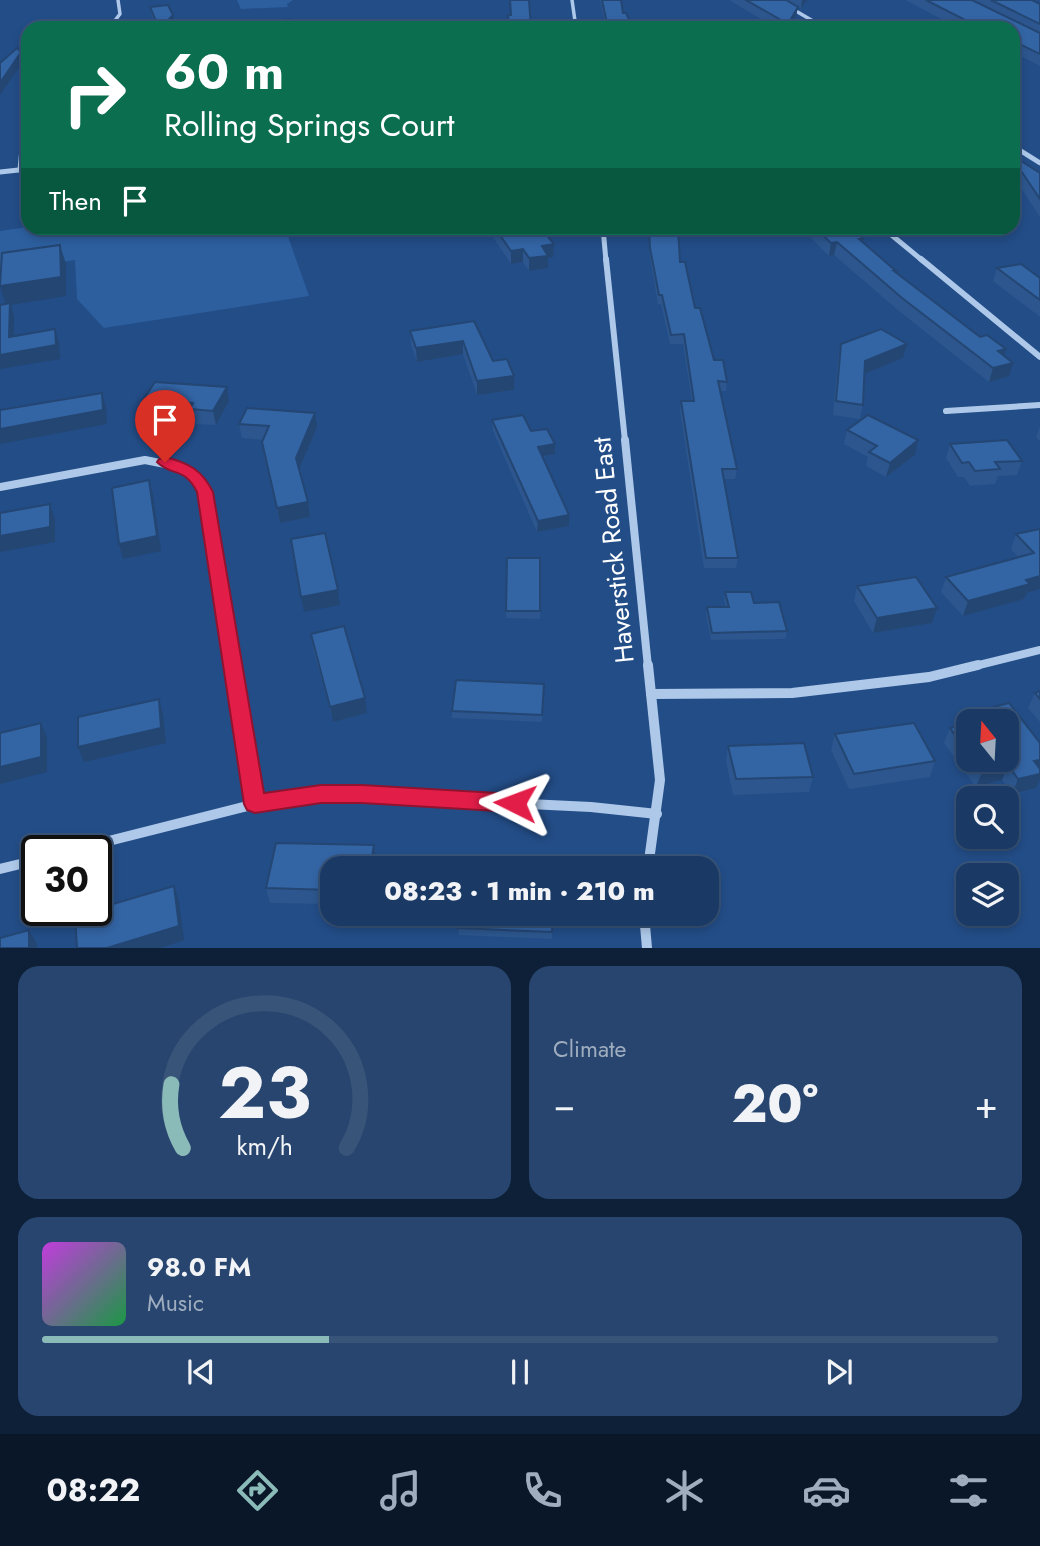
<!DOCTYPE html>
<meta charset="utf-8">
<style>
:root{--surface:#1a3a65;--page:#27456e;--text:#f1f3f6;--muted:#9fadbf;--line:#385479;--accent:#8bbbb9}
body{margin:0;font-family:Jost,sans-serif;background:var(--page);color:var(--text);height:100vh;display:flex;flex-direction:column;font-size:26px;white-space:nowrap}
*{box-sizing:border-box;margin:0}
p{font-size:23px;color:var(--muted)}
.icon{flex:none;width:38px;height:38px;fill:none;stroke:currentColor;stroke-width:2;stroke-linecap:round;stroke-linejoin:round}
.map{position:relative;height:948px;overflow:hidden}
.panel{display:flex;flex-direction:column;gap:18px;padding:18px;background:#0e2038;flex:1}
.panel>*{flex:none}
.top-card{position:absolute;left:21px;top:21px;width:999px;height:214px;border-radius:21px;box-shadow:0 4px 10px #0003,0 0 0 2px var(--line);background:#0b6e4f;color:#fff;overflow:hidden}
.needle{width:46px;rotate:342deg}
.buttons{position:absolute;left:956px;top:709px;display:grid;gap:14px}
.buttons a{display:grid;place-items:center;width:63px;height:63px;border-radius:14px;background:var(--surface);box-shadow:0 4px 10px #0003,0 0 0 2px var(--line);font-size:35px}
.speed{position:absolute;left:21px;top:835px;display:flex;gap:14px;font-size:35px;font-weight:700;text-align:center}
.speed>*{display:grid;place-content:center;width:91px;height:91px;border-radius:50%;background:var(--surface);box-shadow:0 4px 10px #0003,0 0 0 2px var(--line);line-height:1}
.speed .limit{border:4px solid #111;border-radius:10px;background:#fff;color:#111}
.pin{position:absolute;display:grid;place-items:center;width:60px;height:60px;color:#fff;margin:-72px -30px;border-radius:50% 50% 50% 0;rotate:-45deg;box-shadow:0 0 7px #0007}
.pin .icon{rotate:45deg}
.me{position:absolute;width:77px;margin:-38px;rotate:273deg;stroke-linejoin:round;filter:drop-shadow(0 0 5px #0008)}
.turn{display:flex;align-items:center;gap:24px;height:147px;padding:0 28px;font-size:32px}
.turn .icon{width:91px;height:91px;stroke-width:2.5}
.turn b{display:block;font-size:49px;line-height:60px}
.then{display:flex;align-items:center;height:66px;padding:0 28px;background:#0003;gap:14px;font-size:26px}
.big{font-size:52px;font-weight:800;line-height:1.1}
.panel .widget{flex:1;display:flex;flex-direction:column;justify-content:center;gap:10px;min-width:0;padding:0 24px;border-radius:21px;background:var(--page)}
.panel .dial{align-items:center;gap:0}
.dial svg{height:182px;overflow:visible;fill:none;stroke:var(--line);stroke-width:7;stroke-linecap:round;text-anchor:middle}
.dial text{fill:var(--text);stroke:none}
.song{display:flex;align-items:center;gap:21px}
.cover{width:84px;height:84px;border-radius:10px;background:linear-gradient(135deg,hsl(290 70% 55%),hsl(140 70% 35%))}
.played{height:7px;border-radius:4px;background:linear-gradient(90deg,var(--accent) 30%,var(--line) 30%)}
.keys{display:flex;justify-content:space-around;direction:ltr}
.heat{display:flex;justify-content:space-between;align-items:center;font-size:38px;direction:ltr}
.panel .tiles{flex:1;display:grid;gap:18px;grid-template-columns:1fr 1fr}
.widget:last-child{grid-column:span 2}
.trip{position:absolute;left:320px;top:856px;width:399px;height:70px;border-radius:21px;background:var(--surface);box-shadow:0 4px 10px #0003,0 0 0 2px var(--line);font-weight:800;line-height:70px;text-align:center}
.dock{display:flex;height:112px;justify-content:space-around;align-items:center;background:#0a1728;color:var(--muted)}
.dock .icon{width:49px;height:49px}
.dock .selected{color:var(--accent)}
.dock b{font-size:32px;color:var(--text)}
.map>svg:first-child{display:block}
</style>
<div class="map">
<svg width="1040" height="948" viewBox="0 0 1040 948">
<rect width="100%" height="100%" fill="#234d87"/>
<g fill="#2d5f9f">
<path d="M237 0H293L287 4 288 7 241 9Z"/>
<path d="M28 227 285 228 309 296 104 328 77 299 75 260 0 271V231Z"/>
</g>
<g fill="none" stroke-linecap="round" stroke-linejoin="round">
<g stroke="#adc8e9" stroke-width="3.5">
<path d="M572 0 576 28"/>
<path d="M777 0 825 28"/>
<path d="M109 28 120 14 118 0"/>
<path d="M24 116 28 110"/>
</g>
<g stroke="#adc8e9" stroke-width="5">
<path d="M1013 146 1040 163"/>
<path d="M20 170 25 115"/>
<path d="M0 172 28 169"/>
<path d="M603 228 606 261"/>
<path d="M883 228 923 261"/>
</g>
<g stroke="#adc8e9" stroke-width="6">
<path d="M606 259 625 441"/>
<path d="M921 259 1040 357"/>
<path d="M946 411 1040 405"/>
</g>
<g stroke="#adc8e9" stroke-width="8">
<path d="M625 440 648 667"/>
<path d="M0 487 145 460 180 467 194 476 205 492 233 667"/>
<path d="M971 667 1040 650"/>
</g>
<g stroke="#adc8e9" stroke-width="10">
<path d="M233 665 255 804"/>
<path d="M651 694 792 693 929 677 978 665"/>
<path d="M73 850 255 804 321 794 591 807 657 814"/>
<path d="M648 868 660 780 648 665"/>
<path d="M0 869 37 860"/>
<path d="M644 914 647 948"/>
</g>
</g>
<g fill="#2c568d">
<path d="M600 0H621L623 13 633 28H606Z"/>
<path d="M729 0H811L806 1 801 9 798 7 796 16 790 28H776Z"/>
<path d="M905 0H1032L1040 4V66L1013 52V28H959Z"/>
<path d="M150 7 175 24 172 28H157L152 16Z"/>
<path d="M1013 156 1040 173V217L1013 176Z"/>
<path d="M487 228H541L553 257 548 258V268L529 271 523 262 511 264Z"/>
<path d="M648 228H682V231H678L680 262 695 308 714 360 727 382 726 391H720L737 469 735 479H724L738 558 736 568H704L680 410 681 401H692L683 344H670L661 304H658L650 257Z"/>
<path d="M801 228H853L862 243 896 273 1004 356 1009 376 989 382 899 311 834 255 829 256Z"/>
<path d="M997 268 1040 278V317L993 281Z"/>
<path d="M474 321 493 361 514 376V390L477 395 463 354 417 362 411 345 410 331Z"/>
<path d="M841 344H907L903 358 864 374 863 405 860 419 833 415 838 358Z"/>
<path d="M227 387 229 401 216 425 193 424 191 417 147 414 143 400Z"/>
<path d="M492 420 531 431 555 454 542 457 569 515V526L537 532 493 431Z"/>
<path d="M239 424 317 427 299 470 308 502 310 517 280 523 264 457 262 442 263 440 242 438Z"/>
<path d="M1040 426V441L1036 437Z"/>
<path d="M847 430 915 455 886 477 866 466 868 457 844 444Z"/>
<path d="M950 444 1022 461 1017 475 998 476 995 484 970 486 964 477H958L946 458Z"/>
<path d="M1040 529V589L1027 593 1024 599 963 616 941 592 946 577 1018 557 1011 549 1016 534Z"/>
<path d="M507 558H540V619L506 618Z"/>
<path d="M857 586 937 608 932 623 873 633 854 601Z"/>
<path d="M725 592 754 603 787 631 785 639 711 640 706 615 707 607H726L724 600Z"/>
<path d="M311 634 367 713 333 722 313 649Z"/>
<path d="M544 684 542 722 452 718V711Z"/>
<path d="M1040 691V722L1028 708 1035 693Z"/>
<path d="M982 710 1040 743V780L1036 788 1012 794 1002 780 976 787 944 743 950 728 968 723V760H1006L977 721Z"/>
<path d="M835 734 935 761 930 777 849 789 831 750Z"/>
<path d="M728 746 813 777 809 792 733 795 726 761Z"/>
<path d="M374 845 376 860 332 868V904L270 903 266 888Z"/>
<path d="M553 914 552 939 459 935 458 928Z"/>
</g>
<g fill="#244673">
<path d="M802 0H811L806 1 801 9Z"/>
<path d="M798 7 796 16 790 28H787L788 24Z"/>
<path d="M173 15 175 24 172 28H161Z"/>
<path d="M977 22 976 28H970L971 23Z"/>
<path d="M21 52 24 60 0 95V83Z"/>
<path d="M837 242 834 255 829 256 831 243Z"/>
<path d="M554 244 553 257 548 258V268L529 271V258L542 246Z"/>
<path d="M60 245 66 264V296L11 305 14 316V350L9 337 6 305 0 286Z"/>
<path d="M523 249V262L511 264V251Z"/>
<path d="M55 329 59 343 60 359 0 369V355Z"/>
<path d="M463 341V354L417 362 416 348Z"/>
<path d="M907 344 903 358 862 375 865 361Z"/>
<path d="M1006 349 1002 363 998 351Z"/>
<path d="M1013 363 1009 376 989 382 993 368Z"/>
<path d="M514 376V390L477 395V381Z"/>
<path d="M227 387 229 401 216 425 213 411Z"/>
<path d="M102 393 106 407 107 424 0 444V429Z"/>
<path d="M315 413 317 427 298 472 296 458Z"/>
<path d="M918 440 915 455 886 477 890 463Z"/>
<path d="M555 444V454L538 457V447Z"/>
<path d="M149 480 153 495 161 551 123 559 119 544Z"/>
<path d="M308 502 310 517 280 523 277 508Z"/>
<path d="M50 504 55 519V542L0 552V536Z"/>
<path d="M569 515V526L537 532 538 521Z"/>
<path d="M1040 576V589L1027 593 1024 599 963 616 968 601 1026 580Z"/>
<path d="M338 590 340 605 304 612 301 597Z"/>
<path d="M937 608 932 623 873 633 877 618Z"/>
<path d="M365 698 367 713 333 722 330 707Z"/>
<path d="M159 699 163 715 166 743 84 762 78 747Z"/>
<path d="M41 723 47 738V772L0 784V767Z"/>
<path d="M1040 760V773L1034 761Z"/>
<path d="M1008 765 1002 780 976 787 982 772Z"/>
<path d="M1040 774V780L1036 788 1012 794 1018 779Z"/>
<path d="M374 845 376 860 375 868H370Z"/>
<path d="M174 886 179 901 184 940 161 948H107Z"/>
<path d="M29 930 37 944V948H29Z"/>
</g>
<g fill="#3364a4" stroke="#244673" stroke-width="2">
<path d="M510 0H529L531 28H509L508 15H511Z"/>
<path d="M602 0H621L623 13H626L633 28H608Z"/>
<path d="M746 0H786L798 7 788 24Z"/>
<path d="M926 0H972L1040 33V54L1013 41V28H988L977 22 971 23Z"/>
<path d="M991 0H1032L1040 4V24Z"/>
<path d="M168 5 173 15 161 28H159L150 7Z"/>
<path d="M289 19 291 28H238L237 26Z"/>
<path d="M17 48 21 52 0 83V63Z"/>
<path d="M1013 156 1040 173V199L1013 159Z"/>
<path d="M495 228H541L554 244 542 246 548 256 529 258 523 249 511 251Z"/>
<path d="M649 228H678L680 262H685L695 308H700L714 360H723L727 382 718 381 737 469H722L738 558H706L681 401H694L684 334 671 335 662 295H659L650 248Z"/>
<path d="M815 228H853L863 239H859L896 271H894L980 337 987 335 1006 349 998 351 1013 363 993 368 902 298 837 242 831 243Z"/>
<path d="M60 245 61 277 0 286 2 253Z"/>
<path d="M1021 264 1040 278V300L997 268Z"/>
<path d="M10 303 9 337 55 329 56 345 0 355V305Z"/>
<path d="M474 321 493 361 507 359 514 376 477 381 463 341 416 348 410 331Z"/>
<path d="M881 329 907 344 865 361 863 405 836 401 841 344Z"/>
<path d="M155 382 227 387 213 411 190 409 193 403 143 400Z"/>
<path d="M102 393 103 410 0 429V410Z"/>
<path d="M247 408 315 413 296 458 308 502 277 508 262 442 269 426 239 424Z"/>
<path d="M523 415 531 431 547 429 555 444 538 447 569 515 538 521 492 420Z"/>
<path d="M868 415 918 440 890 463 869 452 877 446 847 430Z"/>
<path d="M1007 440 1022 461 995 462 1000 469 975 471 969 462 962 463 950 444Z"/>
<path d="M149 480 157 536 119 544 112 488Z"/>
<path d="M50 504V527L0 536V513Z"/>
<path d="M1040 529V576L1026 580 1030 584 968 601 946 577 1034 553 1016 534Z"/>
<path d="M325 533 338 590 301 597 291 539Z"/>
<path d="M507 558H540V611H506Z"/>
<path d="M916 577 937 608 877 618 857 586Z"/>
<path d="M725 592H751L754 603 779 602 787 631 712 633 707 607H729Z"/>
<path d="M344 626 365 698 330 707 311 634Z"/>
<path d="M456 680 544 684 542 715 452 711Z"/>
<path d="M1040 691V699L1035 693Z"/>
<path d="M159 699 161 728 78 747V717Z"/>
<path d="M1009 703 1040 743V760L1034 761 1040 769V774L1018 779 1008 765 982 772 973 760H1006V721H977L988 718 982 710Z"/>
<path d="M41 723V757L0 767V733Z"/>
<path d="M914 723 935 761 854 774 835 734Z"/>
<path d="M968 723V753L950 728Z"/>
<path d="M804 743 813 777 736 779 728 746Z"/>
<path d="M276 843 374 845 370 868H332V890L266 888Z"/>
<path d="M465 861 505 863 504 868H464Z"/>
<path d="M174 886 179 926 107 948H77L75 915 92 910H96V909Z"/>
<path d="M460 914H553L552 932 458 928Z"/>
<path d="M29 930V948H0V938Z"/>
</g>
<path fill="#e11d48" stroke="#92132f" stroke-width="2" d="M165 457C189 463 202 470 213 492L264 793 321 785H362L515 794 522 796 525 803 522 809 515 812 362 803H321L255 813 247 810 244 804 197 492C184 466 172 477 157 462L159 459Z"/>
<g text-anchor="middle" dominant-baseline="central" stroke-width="7" stroke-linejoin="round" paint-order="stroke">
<g font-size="26" fill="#fff" stroke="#234d87">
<text transform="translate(613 550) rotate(-96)">Haverstick Road East</text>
</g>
</g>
</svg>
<div class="buttons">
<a><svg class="needle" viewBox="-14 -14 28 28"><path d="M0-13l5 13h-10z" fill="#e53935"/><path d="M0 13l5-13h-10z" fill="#9fadbf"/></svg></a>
<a><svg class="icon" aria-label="search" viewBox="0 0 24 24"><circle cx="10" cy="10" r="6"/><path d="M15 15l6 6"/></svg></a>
<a><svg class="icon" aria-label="layers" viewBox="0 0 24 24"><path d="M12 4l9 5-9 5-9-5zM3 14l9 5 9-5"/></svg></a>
</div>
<div class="speed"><div class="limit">30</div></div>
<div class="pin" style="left:165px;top:462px;background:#d93025"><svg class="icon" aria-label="arrive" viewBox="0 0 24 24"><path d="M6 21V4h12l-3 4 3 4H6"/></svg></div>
<svg class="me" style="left:515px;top:803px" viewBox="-20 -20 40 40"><path d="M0-17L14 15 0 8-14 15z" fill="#e11d48" stroke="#fff" stroke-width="4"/></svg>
<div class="trip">08:23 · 1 min · 210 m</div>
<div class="top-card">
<div class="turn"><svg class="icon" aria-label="right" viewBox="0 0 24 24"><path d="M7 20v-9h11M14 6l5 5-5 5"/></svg><div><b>60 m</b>Rolling Springs Court</div></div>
<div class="then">Then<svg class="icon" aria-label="arrive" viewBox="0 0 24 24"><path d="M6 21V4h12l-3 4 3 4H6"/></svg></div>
</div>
</div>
<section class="panel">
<div class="tiles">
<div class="widget dial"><svg viewBox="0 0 100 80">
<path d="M14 69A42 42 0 1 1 86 69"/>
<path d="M14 69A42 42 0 0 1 9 41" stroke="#8bbbb9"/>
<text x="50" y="56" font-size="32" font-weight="700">23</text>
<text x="50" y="72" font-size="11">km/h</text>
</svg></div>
<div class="widget"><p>Climate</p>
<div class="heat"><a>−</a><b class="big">20°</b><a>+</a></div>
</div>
<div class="widget">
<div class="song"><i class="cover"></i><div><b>98.0 FM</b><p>Music</p></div></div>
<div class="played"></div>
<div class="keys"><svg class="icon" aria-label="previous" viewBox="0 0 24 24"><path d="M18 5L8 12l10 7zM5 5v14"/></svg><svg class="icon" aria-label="pause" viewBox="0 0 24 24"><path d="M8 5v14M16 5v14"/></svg><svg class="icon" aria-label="next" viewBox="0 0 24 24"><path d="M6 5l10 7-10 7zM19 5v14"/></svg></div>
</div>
</div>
</section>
<nav class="dock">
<b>08:22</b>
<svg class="icon selected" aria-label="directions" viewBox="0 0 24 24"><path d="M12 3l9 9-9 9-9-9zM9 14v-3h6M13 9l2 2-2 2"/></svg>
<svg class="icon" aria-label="music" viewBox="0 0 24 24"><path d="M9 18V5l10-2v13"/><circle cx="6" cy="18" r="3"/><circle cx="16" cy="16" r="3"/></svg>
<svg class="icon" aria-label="phone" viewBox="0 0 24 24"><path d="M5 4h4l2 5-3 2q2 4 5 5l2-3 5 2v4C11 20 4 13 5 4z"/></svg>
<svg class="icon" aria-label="climate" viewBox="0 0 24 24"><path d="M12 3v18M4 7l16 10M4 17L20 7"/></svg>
<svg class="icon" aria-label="car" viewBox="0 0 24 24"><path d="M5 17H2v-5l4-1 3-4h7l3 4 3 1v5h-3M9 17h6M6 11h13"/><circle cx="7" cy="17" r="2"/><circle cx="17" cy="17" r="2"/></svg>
<svg class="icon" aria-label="filters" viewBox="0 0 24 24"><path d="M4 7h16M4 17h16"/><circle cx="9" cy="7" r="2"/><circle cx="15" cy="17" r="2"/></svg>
</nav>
